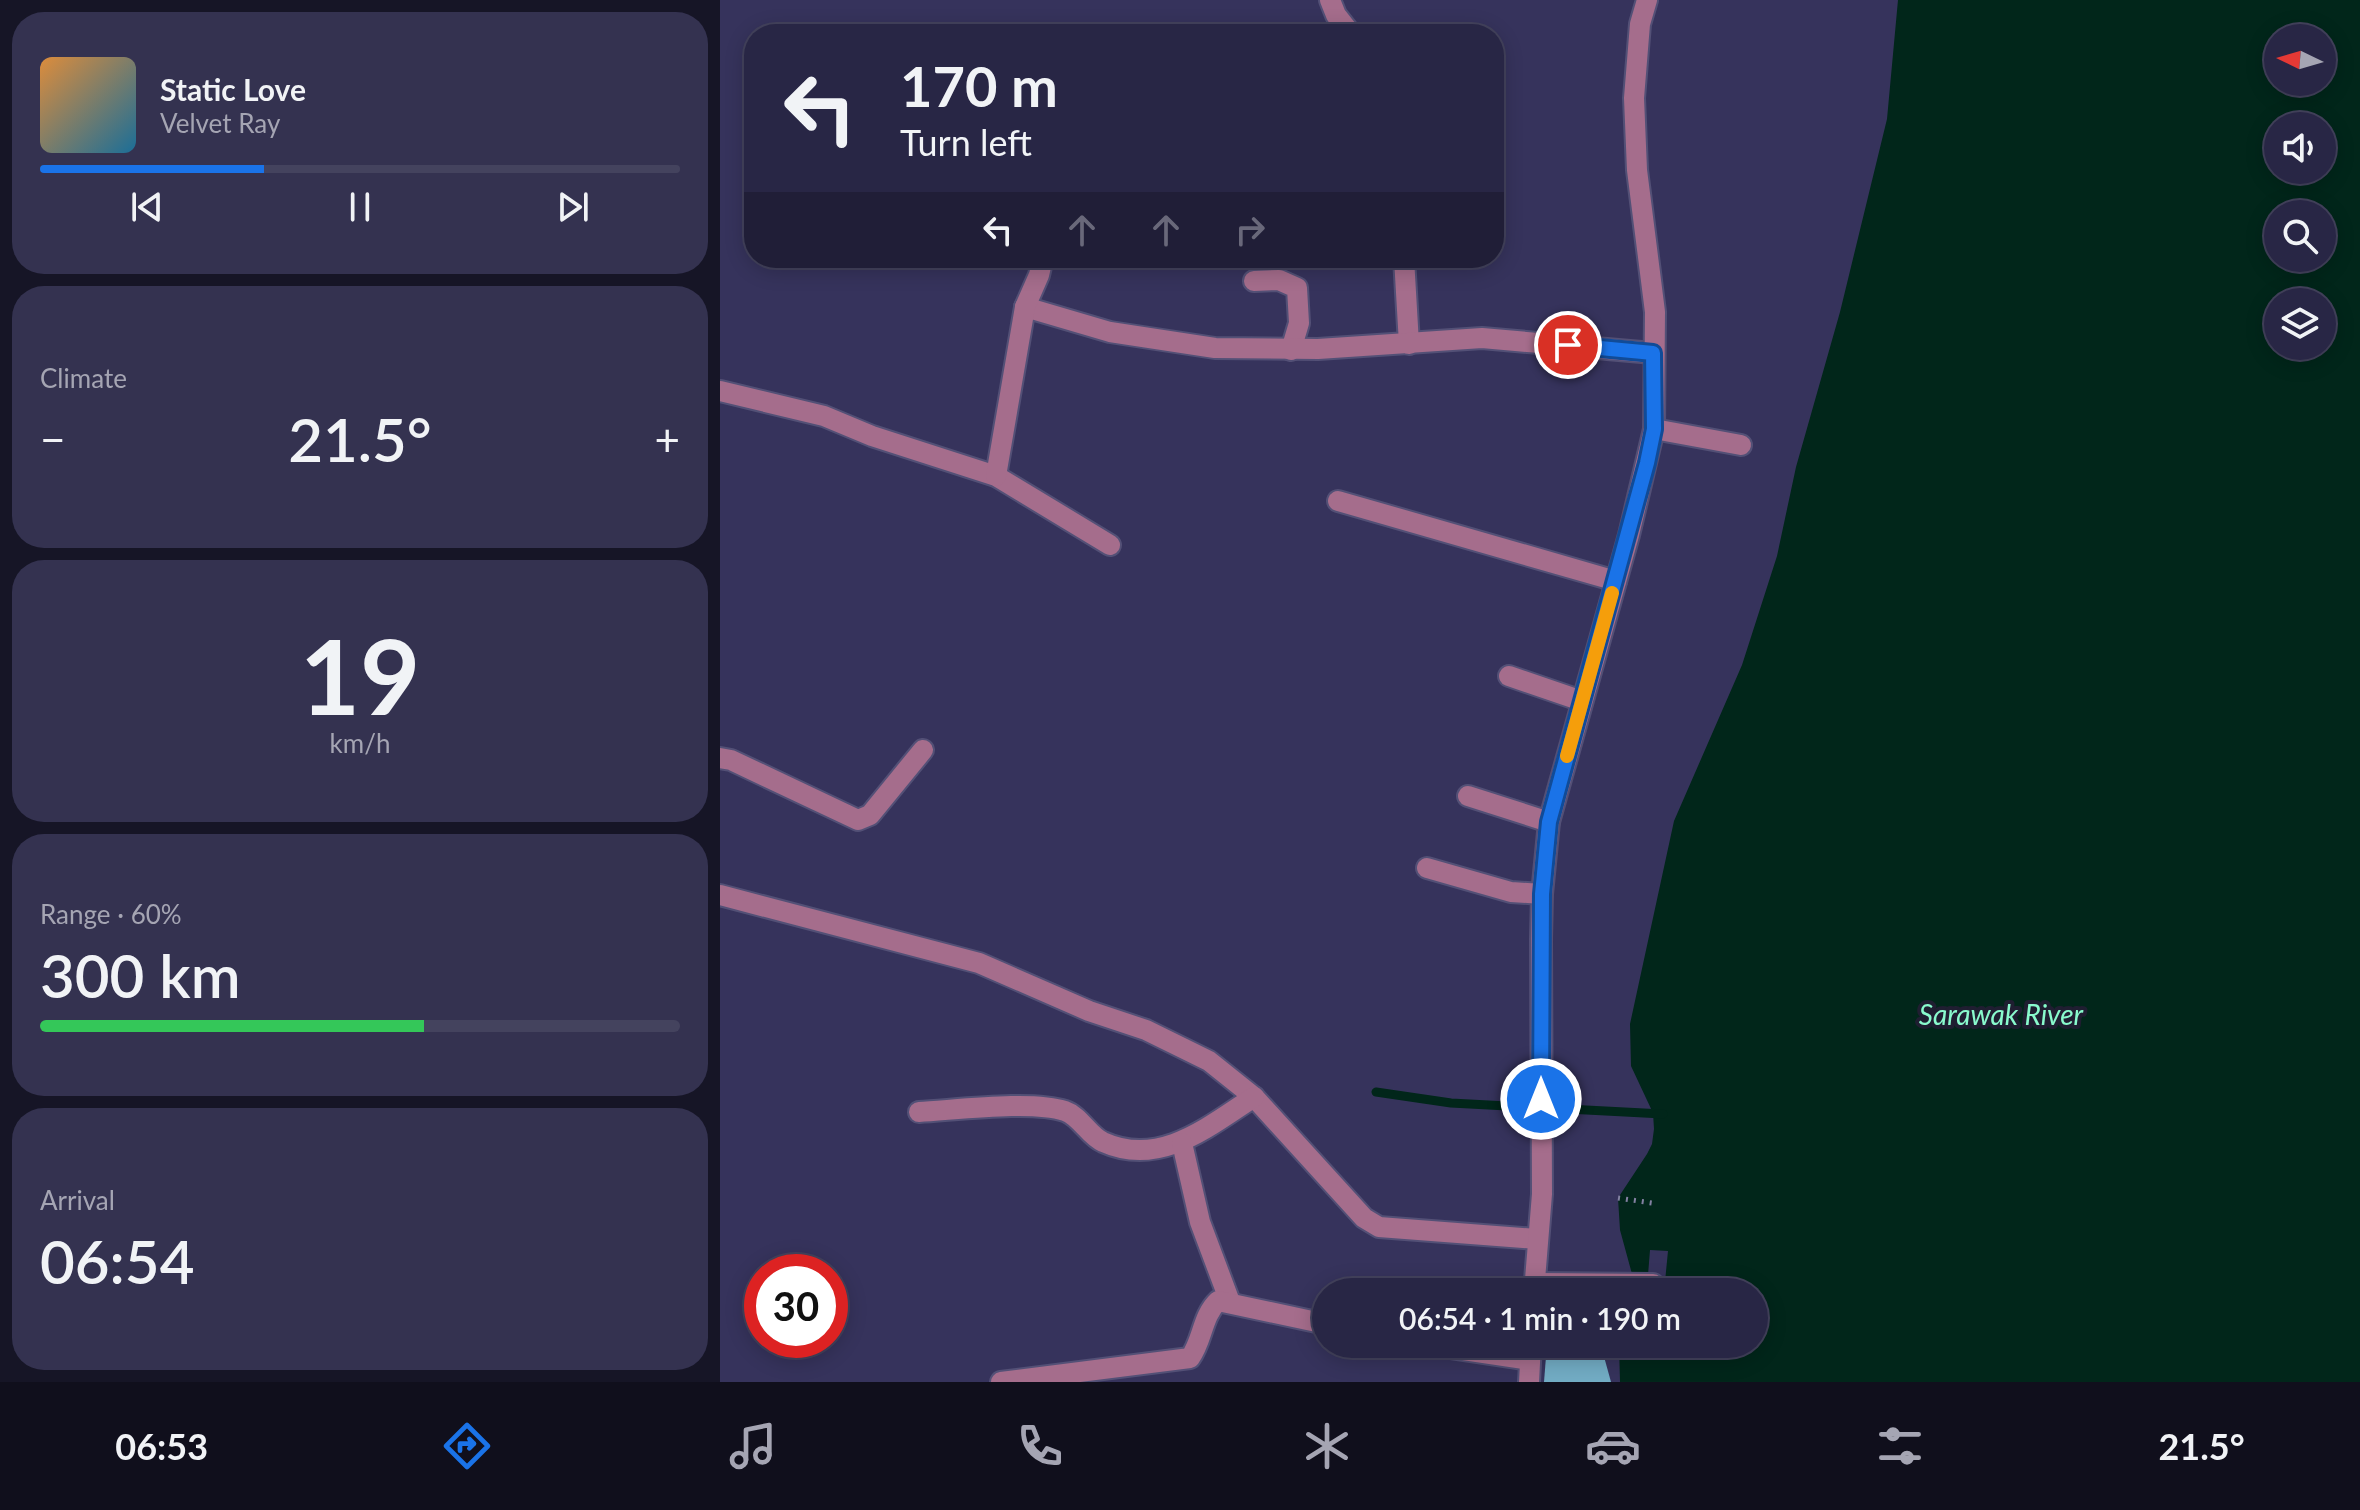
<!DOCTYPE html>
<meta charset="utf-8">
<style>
:root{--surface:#282645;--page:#343250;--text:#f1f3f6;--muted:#a5a5b3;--line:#44435e;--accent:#1a73e8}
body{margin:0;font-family:Lato,sans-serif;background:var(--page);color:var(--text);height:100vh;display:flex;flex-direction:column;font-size:30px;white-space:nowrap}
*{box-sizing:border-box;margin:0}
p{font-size:26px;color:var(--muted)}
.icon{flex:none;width:44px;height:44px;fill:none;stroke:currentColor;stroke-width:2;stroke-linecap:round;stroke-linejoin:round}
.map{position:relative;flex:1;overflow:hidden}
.details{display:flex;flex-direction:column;gap:12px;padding:12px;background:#161526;width:720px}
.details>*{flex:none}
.hud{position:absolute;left:24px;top:24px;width:760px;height:244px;border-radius:32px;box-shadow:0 4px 20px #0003,0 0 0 2px var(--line);background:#282645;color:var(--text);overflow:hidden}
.needle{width:52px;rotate:275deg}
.controls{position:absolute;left:1544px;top:24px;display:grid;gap:16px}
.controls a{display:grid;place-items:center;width:72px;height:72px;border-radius:50%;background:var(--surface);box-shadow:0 4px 20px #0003,0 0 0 2px var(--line);font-size:40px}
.speed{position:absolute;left:24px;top:1254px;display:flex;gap:16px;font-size:40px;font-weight:700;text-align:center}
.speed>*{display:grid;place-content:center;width:104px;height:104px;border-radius:50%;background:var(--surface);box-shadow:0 4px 20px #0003,0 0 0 2px var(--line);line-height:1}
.speed .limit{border:12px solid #d22;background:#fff;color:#111}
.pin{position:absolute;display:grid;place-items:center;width:68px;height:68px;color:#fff;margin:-34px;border:4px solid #fff;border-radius:50%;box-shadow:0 2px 8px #0007}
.me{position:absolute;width:88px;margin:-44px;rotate:0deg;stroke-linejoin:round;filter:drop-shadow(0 0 6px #0008)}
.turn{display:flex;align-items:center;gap:28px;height:168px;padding:0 24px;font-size:36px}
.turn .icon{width:104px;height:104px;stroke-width:2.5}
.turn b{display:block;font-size:56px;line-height:68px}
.lanes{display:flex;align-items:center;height:76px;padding:0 24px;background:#0003;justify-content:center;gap:40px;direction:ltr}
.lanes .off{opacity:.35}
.big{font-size:60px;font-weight:600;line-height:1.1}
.details .card{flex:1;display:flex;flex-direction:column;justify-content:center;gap:12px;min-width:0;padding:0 28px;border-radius:32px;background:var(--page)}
.details .dial{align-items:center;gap:0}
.dial b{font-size:104px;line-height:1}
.song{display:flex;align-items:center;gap:24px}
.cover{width:96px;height:96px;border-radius:12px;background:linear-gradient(135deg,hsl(30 70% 55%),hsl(200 70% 35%))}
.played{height:8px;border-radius:4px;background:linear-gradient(90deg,var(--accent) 35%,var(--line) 35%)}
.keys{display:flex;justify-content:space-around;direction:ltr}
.heat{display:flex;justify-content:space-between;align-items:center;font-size:44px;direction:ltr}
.charge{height:12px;border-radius:6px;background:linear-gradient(90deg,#34c759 60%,var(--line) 0)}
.trip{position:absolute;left:592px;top:1278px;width:456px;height:80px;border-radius:40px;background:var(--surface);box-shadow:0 4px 20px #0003,0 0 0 2px var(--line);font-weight:600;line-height:80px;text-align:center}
.menu{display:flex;height:128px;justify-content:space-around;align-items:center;background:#100f1c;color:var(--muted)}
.menu .icon{width:56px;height:56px}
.menu .active{color:var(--accent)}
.menu b{font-size:36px;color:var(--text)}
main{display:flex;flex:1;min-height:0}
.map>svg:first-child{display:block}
</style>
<main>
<section class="details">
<div class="card">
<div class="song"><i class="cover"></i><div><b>Static Love</b><p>Velvet Ray</p></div></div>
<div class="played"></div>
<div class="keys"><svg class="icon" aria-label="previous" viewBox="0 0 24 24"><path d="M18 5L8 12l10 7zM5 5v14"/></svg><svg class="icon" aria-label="pause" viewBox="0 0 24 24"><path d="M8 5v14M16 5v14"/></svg><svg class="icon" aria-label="next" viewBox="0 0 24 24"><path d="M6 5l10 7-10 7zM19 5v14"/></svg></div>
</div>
<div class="card"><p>Climate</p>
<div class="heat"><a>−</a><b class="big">21.5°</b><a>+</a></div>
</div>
<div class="card dial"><b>19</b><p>km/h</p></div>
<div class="card"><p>Range · 60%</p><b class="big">300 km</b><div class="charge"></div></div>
<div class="card"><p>Arrival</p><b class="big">06:54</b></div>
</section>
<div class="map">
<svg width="1640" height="1382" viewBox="0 0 1640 1382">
<rect width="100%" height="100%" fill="#36335c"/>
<path fill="#01261a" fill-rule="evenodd" d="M1178 0H1640V1382H900L899 1344H1034V1292H911L912 1274 900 1230 898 1198 927 1154 932 1144 934 1129 933 1113 911 1066 910 1024 954 821 1022 665 1057 556 1076 467 1120 312 1167 119ZM1558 38H1602V82H1558ZM1558 126H1602V170H1558ZM1558 214H1602V258H1558ZM1558 302H1602V346H1558Z"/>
<path fill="#36335c" d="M930 1250 948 1251 944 1292H917L928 1275Z"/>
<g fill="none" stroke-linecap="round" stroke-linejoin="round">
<path stroke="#01261a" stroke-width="9" d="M656 1092 731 1103 943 1114"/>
</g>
<path fill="#72acc4" d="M827 1344 883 1353 891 1382H824Z"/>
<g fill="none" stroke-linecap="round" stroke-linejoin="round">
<g stroke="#535076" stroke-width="24">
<g id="minor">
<path d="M610 0 616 15 631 34"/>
<path d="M684 258 689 344"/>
<path d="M534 281 559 280 577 288 579 323 571 350"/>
<path d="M305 307 390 332 495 348 598 349 762 338 933 353"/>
<path d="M0 391 104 416 152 436 276 476 390 545"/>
<path d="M934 429 1021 445"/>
<path d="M276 476 305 307 319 275 323 258"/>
<path d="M618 501 896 581"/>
<path d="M789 676 862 701"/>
<path d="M0 758 11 760 138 820 150 815 203 750"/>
<path d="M748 796 829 822"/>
<path d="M707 868 791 892 822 894"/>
<path d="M0 895 259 963 369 1011 426 1030 489 1061 534 1097 644 1218 659 1227 817 1239"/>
<path d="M199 1112C236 1110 312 1100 345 1111 360 1116 369 1136 383 1142 440 1168 489 1126 534 1097"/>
<path d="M462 1143 480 1222 510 1302"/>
<path d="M815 1283 933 1284"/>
<path d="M814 1292 822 1194 821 939 822 894 829 822 909 535 934 429 935 312 917 170 914 98 920 24 927 0"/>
<path d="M703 1344 810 1360"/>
<path d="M281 1382 470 1358C483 1340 482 1316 498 1301L606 1324"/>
<path d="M809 1382 811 1344"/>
</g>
</g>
<path stroke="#8381a2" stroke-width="5" stroke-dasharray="2 6" stroke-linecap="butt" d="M898 1198 932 1203"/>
<use href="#minor" stroke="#a56d8c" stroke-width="20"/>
</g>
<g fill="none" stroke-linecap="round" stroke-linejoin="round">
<g stroke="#114b97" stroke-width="20">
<path id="route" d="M821 1099 822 894 829 822 927 463 934 429 933 353 848 345"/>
</g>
<use href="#route" stroke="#1a73e8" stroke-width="14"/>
<path stroke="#f59e0b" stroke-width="14" d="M847 756 892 593"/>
</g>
<g text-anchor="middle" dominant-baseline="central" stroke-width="8" stroke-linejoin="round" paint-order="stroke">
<g font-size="28" font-style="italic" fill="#89facd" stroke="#1f1e31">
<text x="1281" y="1014">Sarawak River</text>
</g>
</g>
</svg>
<div class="controls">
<a><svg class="needle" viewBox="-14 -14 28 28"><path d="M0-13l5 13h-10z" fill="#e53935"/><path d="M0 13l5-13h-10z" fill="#a5a5b3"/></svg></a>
<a><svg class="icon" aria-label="sound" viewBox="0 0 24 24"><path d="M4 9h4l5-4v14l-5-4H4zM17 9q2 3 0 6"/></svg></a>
<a><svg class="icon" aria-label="search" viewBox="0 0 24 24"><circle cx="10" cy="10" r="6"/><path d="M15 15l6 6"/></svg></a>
<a><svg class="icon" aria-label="layers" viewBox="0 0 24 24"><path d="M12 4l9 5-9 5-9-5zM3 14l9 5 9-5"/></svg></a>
</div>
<div class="speed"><div class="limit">30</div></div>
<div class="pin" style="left:848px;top:345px;background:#d93025"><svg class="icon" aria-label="arrive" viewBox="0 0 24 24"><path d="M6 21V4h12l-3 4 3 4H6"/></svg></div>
<svg class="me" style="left:821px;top:1099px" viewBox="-20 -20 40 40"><circle r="17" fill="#1a73e8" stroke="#fff" stroke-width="3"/><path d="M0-11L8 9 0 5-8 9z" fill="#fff"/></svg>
<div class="trip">06:54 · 1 min · 190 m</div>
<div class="hud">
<div class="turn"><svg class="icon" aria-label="left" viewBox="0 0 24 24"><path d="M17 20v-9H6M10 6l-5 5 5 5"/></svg><div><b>170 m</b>Turn left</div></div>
<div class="lanes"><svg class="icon" aria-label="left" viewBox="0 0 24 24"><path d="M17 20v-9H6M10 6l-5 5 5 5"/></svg><svg class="icon off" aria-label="ahead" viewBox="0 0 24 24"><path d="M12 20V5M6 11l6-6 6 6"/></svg><svg class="icon off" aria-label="ahead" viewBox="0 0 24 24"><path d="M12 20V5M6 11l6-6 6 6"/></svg><svg class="icon off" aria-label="right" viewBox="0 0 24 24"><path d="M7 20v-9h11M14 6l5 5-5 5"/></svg></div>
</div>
</div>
</main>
<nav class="menu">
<b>06:53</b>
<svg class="icon active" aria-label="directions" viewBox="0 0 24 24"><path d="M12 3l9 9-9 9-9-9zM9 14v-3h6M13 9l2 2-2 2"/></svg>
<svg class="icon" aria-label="music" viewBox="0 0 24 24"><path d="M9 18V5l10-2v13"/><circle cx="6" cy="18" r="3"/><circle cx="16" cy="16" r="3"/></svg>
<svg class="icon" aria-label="phone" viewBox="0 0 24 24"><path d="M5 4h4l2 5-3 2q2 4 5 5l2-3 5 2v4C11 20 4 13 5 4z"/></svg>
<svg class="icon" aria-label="climate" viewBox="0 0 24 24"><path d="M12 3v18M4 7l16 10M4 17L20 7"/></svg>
<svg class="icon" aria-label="car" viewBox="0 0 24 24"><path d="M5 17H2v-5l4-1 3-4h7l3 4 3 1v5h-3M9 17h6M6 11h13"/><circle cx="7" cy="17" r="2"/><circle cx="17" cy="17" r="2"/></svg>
<svg class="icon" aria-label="filters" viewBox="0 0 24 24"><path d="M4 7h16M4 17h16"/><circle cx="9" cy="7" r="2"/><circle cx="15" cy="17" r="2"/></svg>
<b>21.5°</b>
</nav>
